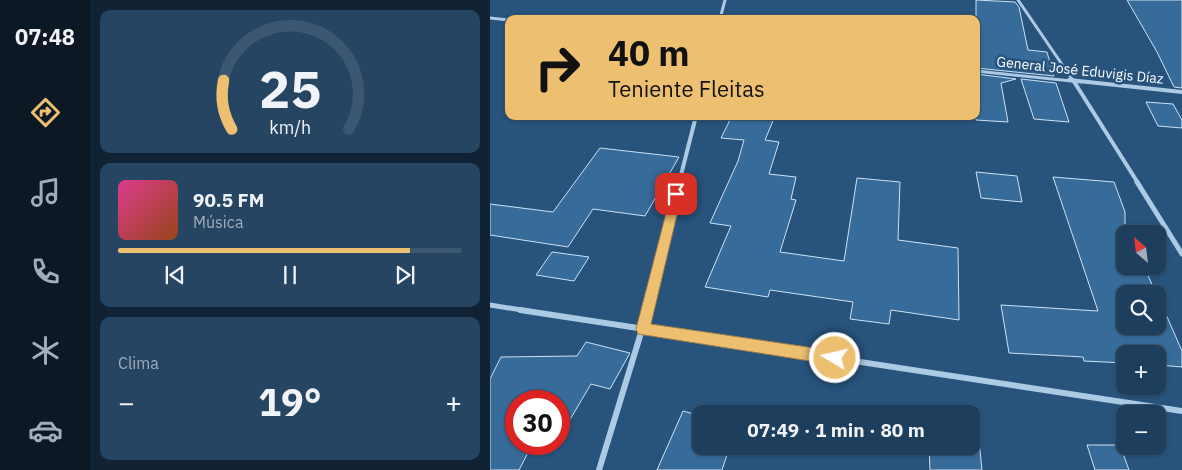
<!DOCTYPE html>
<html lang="es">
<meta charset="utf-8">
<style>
:root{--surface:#1d3e5d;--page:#254563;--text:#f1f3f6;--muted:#a0aebc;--line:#3b5772;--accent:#edbf71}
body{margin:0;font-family:"IBM Plex Sans",sans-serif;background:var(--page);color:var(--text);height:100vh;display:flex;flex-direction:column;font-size:19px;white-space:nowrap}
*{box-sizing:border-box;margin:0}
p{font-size:16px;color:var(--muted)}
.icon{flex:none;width:28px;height:28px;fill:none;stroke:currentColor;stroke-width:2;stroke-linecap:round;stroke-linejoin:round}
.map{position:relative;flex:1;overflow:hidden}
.sheet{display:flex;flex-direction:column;gap:10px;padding:10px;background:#102233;width:400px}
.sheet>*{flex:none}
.hud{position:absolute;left:15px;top:15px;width:475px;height:105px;border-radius:10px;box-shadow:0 1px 4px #0004,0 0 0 1px var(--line);background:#edbf71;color:#111;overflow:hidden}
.needle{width:32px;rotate:332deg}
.buttons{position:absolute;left:626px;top:225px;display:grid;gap:10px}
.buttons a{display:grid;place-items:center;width:50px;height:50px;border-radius:10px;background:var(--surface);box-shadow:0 1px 4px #0004,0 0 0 1px var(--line);font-size:25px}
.speed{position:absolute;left:15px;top:390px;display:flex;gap:10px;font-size:25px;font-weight:700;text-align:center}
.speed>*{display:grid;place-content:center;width:65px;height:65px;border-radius:50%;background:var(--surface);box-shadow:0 1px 4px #0004,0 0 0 1px var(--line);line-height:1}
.speed .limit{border:8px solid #d22;background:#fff;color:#111}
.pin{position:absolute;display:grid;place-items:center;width:42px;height:42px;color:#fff;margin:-21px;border-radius:10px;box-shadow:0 2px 8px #0006}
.me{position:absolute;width:55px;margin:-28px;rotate:279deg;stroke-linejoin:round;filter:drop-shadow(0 0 4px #0008)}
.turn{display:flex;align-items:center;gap:18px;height:105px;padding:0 20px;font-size:22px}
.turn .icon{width:65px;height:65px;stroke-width:2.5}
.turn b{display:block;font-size:35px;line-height:42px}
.big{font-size:38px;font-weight:700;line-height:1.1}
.sheet .card{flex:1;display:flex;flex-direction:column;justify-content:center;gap:8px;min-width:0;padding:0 18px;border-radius:10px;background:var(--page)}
.sheet .dial{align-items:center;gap:0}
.dial svg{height:130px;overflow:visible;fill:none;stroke:var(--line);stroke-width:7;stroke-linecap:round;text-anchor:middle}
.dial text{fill:var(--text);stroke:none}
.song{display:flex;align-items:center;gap:15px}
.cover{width:60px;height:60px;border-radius:8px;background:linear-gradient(135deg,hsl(330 70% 55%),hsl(20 70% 35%))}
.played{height:5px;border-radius:2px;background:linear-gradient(90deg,var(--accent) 85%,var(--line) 85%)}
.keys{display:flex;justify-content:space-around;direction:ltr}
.heat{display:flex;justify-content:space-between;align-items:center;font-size:28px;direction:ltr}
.trip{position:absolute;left:202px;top:405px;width:288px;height:50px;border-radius:10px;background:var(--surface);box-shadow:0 1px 4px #0004,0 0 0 1px var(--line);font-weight:700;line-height:50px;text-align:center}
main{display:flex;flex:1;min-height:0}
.tabs{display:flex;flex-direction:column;width:90px;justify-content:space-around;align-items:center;background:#0c1925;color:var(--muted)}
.tabs .icon{width:35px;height:35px}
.tabs .selected{color:var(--accent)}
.tabs b{font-size:22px;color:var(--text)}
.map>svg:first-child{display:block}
</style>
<main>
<nav class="tabs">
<b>07:48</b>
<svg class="icon selected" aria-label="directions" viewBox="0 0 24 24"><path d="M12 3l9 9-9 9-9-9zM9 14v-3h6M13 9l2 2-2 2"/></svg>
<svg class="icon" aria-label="music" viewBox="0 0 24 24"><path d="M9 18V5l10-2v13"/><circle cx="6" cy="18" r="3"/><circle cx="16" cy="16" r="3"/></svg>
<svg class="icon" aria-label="phone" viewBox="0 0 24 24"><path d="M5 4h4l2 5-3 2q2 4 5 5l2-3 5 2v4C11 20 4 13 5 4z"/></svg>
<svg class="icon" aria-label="climate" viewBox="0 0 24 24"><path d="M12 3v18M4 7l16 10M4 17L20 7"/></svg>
<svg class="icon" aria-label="car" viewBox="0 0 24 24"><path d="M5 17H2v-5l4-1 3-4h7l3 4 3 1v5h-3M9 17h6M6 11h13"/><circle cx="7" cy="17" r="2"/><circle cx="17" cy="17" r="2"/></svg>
</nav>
<section class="sheet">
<div class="card dial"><svg viewBox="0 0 100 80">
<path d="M14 69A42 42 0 1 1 86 69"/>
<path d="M14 69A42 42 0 0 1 9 39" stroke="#edbf71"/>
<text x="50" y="56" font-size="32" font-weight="700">25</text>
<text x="50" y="72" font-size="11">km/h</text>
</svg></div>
<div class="card">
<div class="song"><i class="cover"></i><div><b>90.5 FM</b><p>Música</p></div></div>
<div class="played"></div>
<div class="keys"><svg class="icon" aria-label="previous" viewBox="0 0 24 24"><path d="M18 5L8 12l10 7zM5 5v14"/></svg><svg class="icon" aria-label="pause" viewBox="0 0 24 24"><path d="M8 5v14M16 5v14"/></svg><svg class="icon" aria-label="next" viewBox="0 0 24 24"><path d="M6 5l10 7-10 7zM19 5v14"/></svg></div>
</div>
<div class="card"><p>Clima</p>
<div class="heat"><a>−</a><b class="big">19°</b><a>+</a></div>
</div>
</section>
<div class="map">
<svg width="692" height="470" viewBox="0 0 692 470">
<rect width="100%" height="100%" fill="#27537c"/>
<g fill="#376b99" stroke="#cee2f4">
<path d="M486 0 525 2 529 7 538 50 557 52 564 76 486 68Z"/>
<path d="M637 0H692V88L684 87 667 52Z"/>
<path d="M486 74 526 79 511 83 518 122 486 120Z"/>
<path d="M531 79 566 83 579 122 544 119Z"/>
<path d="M656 102 683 104 692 120V128L668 126Z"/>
<path d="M242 116H285L275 140 289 142 279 174 306 177 301 199 306 200 290 252 354 261 367 178 410 182 408 240 468 248 469 320 401 310 399 324 360 319 363 302 280 290 278 297 215 287 241 226 220 223 248 161 254 140 231 138Z"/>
<path d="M110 148 189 157 155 216 103 209 78 247 0 235V204L63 212Z"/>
<path d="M486 172 527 176 532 202 491 198Z"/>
<path d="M563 177 624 182 635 212V266H654L666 294H635V326H668V296L692 351V367L668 365V354H635V363L594 361 593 357 519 353 511 305 608 311Z"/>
<path d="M62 252 99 257 84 281 46 275Z"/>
<path d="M96 342 140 353 120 389 101 384 69 438V401H26V445L41 447 29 470H0V379L11 357 87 356Z"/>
<path d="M437 407 486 411 492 470H440L439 446H481V414H438Z"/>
<path d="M193 411 211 416V446H240L232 470H167Z"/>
<path d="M597 445H630L639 470H605Z"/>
</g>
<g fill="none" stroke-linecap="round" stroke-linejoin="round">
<g stroke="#accae4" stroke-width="3">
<path d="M528 0 584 82"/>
<path d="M0 18 19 20"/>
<path d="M230 19 235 0"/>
<path d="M486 71 591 82"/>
</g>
<g stroke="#accae4" stroke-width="4">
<path d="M579 80 692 92"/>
<path d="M583 80 648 183"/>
<path d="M189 183 206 116"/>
</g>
<g stroke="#accae4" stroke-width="5">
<path d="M647 182 692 254"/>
<path d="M0 305 38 311"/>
<path d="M158 311 190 182"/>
</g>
<g stroke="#accae4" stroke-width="6">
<path d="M30 310 692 411"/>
<path d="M109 470 158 310"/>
</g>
</g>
<path fill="#edbf71" stroke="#9a7c49" d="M186 190 192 194 161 324 345 351 350 353 352 358 350 363 345 365 148 334 146 329 181 194Z"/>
<g text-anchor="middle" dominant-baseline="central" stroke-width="5" stroke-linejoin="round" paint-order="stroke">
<g font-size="14" fill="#fff" stroke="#27537c">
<text transform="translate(590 70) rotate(6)">General José Eduvigis Díaz</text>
</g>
</g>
</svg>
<div class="buttons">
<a><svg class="needle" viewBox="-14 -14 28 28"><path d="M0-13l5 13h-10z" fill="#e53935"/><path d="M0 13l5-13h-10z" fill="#a0aebc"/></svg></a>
<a><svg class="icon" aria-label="search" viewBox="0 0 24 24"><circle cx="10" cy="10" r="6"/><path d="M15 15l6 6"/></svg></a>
<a>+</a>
<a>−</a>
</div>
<div class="speed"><div class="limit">30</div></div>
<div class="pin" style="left:186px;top:194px;background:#d93025"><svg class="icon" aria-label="arrive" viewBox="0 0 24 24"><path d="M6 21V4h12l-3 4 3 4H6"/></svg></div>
<svg class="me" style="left:345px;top:358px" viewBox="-20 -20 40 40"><circle r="17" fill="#edbf71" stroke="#fff" stroke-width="3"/><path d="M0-11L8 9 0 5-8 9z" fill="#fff"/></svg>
<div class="trip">07:49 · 1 min · 80 m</div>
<div class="hud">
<div class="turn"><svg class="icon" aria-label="right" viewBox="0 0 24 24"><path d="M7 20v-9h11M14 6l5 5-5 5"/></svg><div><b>40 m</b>Teniente Fleitas</div></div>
</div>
</div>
</main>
